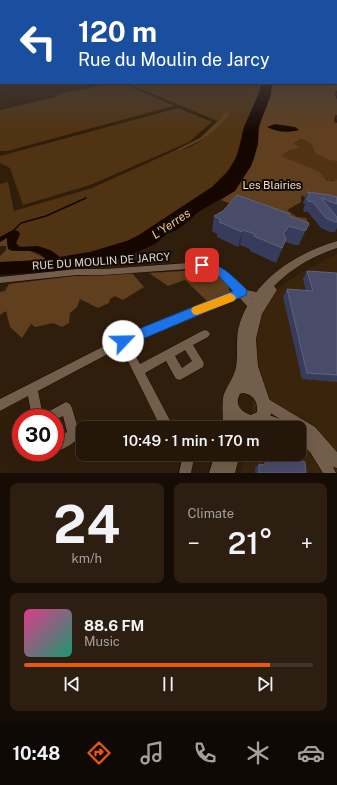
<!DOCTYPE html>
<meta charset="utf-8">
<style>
:root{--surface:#241609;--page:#2c1f12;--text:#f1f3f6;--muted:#a39f9c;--line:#41352a;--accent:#ea580c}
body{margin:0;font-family:"Public Sans",sans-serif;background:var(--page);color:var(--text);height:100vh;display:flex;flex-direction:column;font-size:15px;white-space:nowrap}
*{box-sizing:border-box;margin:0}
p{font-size:13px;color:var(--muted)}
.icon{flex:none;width:22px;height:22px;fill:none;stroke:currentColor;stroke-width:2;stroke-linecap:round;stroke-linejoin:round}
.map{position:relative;height:473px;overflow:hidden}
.side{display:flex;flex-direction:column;gap:10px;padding:10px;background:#140c05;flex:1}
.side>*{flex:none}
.hud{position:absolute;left:0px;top:0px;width:337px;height:84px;box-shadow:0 4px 16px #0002,0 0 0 1px var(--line);background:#1a4fa0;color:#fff;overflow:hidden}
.speed{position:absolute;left:12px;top:409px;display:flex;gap:8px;font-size:20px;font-weight:700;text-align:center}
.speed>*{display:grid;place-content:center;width:52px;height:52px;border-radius:50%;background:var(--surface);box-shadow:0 4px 16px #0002,0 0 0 1px var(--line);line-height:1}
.speed .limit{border:6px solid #d22;background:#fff;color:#111}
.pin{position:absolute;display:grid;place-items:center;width:34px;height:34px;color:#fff;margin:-17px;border-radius:8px;box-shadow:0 2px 6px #0006}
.me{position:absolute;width:44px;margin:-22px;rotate:66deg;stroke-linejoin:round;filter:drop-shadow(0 0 3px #0008)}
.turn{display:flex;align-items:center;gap:14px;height:84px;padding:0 12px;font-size:18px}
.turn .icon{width:52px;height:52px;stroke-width:2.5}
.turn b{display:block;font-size:28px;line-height:34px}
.big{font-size:30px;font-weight:600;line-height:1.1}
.side .card{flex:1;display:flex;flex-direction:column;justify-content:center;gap:6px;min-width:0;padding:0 14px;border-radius:8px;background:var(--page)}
.side .dial{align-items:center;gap:0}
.dial b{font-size:52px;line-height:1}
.song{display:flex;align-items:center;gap:12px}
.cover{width:48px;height:48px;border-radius:6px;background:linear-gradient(135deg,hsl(330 70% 55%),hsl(160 70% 35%))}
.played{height:4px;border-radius:2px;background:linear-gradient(90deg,var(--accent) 85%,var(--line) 85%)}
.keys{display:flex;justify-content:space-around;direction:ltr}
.heat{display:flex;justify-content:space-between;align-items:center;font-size:22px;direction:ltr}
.side .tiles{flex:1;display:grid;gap:10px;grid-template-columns:1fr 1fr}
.card:last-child{grid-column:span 2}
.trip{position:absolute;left:76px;top:421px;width:230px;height:40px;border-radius:8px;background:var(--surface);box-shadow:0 4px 16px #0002,0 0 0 1px var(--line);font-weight:600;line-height:40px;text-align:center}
.menu{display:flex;height:64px;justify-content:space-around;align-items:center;background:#0e0904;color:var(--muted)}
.menu .icon{width:28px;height:28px}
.menu .current{color:var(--accent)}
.menu b{font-size:18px;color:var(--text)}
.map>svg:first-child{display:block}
</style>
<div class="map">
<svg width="337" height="473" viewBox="0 0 337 473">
<rect width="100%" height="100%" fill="#301e0c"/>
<path fill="#3a240b" d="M337 254V473H241L244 454H299V428H249L258 373 256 342 257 324 262 312 278 289 299 274Z"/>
<g fill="#503313">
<path d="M114 83H122L174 106 7 151H0V110L56 97 59 94Z"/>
<path d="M127 83H241L238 86 245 83H259L257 87 260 89 259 93 244 127 241 144 232 166 212 187 139 235 127 241 90 252 60 257 50 250 16 246V243L19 238 13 230 0 237V184L8 182 14 211 92 188 176 150C192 151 211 133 222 123V117L217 121Z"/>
<path d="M178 108 212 122 189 142 90 185 23 205 10 168 0 163V156Z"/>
<path d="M301 139 307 140 329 160H337V179C327 186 292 162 281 156L290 150 298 148 294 143Z"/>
</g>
<g fill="#5f3f1d">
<path d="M336 68 337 90 334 93 337 100V115H335L334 122 337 123V161L329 160 315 153C313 144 309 141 301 139L294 143 299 148 290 150 281 156 320 172 326 180 334 181 337 179V205L313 201 301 195V202L287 210 297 217 306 218 310 226 236 206 221 200 234 191 247 170 262 118 268 103 261 85 260 89 257 87 259 83H336Z"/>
<path d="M228 112 230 114C213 133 205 140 180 150H176L200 138 222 117 223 114Z"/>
<path d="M5 238H7V246L11 251H30L45 258 44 260 0 262V256L6 250V246H0V242Z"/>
<path d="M201 270 226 280 231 295 207 301 185 280 168 286 149 273Z"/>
<path d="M131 272 144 287 123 300 115 296 110 299 109 303 98 308 80 299 77 307 70 313 69 323 62 327 53 323 35 327 31 324 22 338 10 327 6 311 0 315V292L5 291 9 284 74 276Z"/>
</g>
<g fill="#150600">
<path d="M261 83H272L271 95 259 125 258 144 254 158 251 166 235 191 198 212 189 221 175 231 168 233 155 244 122 259 99 265 45 272 0 275V262L44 260 45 258C34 246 18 254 8 249L7 238 0 242V237L13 230 18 231 20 234 16 243 20 247 38 246 50 250 60 257 90 252 127 241 139 235 212 187 227 173 237 156 244 127 259 93Z"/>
<path d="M275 124 295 127 299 130C288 133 277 132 267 127Z"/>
</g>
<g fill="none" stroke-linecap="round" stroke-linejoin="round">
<path stroke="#150600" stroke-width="1.5" d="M14 230 21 223 46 216 86 198"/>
<g stroke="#170800" stroke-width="1">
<g id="minor">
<path d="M0 83H13L0 85Z"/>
<path d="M202 262 218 266 225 270 242 289 260 293 261 296 260 299 257 300 251 298 256 305 255 308C248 310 244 302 239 297L129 343 140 364 202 331 205 330 208 331 210 334 208 337 193 345 204 363 203 367 180 380 176 379 166 361 145 373 174 428H161L121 347 38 391 43 416 44 414 66 402 70 404 72 408 80 435C77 443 63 449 55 452V439L67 432 63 416 55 420V418H32L28 396 0 411V399L120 338 234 291C223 278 220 272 202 268L104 275H77L0 283V277L77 269H104ZM185 350 192 361 182 368 175 356Z"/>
<path d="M265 397 315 427 337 452V468L333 467 336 473H323L310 452 299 442V428H275L256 424 254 420 256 416C263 413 273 416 280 419L261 407 259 403 261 399Z"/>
<path d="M183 454H195L191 473H179Z"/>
</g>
</g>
<g stroke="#170800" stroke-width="1">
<g id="secondary">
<path d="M337 241V248C313 256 292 268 274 286L277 290 262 314 256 339 258 366 271 404 272 411 268 422C258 427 250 430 238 426L239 428H223C223 418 222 407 223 398 225 387 234 379 236 367 238 355 236 342 238 330 249 283 293 254 337 241ZM242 393C253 394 258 401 257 412L251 415C241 412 234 404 240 394Z"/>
<path d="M215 454H240L235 473H209Z"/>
</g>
</g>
<use href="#minor" fill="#735e4b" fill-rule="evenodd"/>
<use href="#secondary" fill="#735e4b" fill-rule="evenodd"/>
</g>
<g fill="#373c5d">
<path d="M307 192 337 197V216L335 215 337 217V228L335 232H330L321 228 308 212H304L303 210 305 204 303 203Z"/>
<path d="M290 214V217L309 223 299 245H295L285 242 280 254 276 263 250 251V249L240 245 238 247 217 237V234L212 231 214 216Z"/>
<path d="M307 271 337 273V382L302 379 283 297 287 289 306 291 303 279Z"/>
<path d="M272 454H284L306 473H255V468L259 464 263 465 271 458V455Z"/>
</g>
<g fill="#2c2938">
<path d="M289 226 283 241 284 234Z"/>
<path d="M243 230 240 245 238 247 242 232Z"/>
</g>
<g fill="#494c69" stroke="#616278">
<path d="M307 192 330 195 337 197V204L321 198 337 217V222H335L326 218 312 201 309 202 307 199 310 194Z"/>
<path d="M237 195 290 214 289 216 309 223 306 230H302L289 226 284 234 286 239 282 248 254 236 255 234 243 230 242 232 219 222 221 220 214 216 223 211Z"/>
<path d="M307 271 337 273V375L307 373 287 289 313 291Z"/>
<path d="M276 454H284L305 462 306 473H259V464L263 465Z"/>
</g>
<linearGradient id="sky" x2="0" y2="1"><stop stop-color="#1a1007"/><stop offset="0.5" stop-color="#484140"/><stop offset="1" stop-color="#484140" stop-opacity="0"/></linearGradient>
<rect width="337" height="133" fill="url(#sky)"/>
<path fill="#1a73e8" stroke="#114b97" d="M202 261C224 266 230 274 246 289L247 292 246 295 128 345 123 347 119 345 117 341 119 337 233 291 218 275 199 268 197 265 199 263Z"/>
<path fill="#f59e0b" d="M230 293 234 295 236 298 234 301 197 315 193 314 191 310 193 307Z"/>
<g text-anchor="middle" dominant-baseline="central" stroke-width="4" stroke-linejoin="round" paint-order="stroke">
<g font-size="11" fill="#f7e0ca" stroke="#120a04">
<text x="272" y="185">Les Blairies</text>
</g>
<g font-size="11" fill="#e2d6cb" stroke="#120a04">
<text transform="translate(101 261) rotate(-4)">RUE DU MOULIN DE JARCY</text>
</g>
<g font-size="12" font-style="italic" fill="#fbc38c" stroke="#120a04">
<text transform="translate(171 224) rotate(-34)">L'Yerres</text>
</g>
</g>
</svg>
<div class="speed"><div class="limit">30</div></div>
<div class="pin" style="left:202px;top:265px;background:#d93025"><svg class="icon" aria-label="arrive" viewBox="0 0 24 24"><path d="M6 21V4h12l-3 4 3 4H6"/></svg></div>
<svg class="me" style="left:123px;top:341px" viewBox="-20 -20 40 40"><circle r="19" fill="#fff"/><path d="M0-13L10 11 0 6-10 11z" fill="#1a73e8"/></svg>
<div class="trip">10:49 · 1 min · 170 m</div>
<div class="hud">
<div class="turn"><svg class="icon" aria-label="left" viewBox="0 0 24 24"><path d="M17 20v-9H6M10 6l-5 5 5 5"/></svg><div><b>120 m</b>Rue du Moulin de Jarcy</div></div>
</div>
</div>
<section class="side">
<div class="tiles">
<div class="card dial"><b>24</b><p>km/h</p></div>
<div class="card"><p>Climate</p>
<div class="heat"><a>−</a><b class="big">21°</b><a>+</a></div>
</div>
<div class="card">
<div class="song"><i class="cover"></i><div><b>88.6 FM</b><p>Music</p></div></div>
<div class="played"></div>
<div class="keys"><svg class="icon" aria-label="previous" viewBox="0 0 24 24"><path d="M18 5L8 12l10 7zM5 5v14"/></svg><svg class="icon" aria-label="pause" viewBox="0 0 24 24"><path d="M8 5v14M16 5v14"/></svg><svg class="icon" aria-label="next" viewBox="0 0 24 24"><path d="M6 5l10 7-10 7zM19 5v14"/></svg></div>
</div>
</div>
</section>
<nav class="menu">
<b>10:48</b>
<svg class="icon current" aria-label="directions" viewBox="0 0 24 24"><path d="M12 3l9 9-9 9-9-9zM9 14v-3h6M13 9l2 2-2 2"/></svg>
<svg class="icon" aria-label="music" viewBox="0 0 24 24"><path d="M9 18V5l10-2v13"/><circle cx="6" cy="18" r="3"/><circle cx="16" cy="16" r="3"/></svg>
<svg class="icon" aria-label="phone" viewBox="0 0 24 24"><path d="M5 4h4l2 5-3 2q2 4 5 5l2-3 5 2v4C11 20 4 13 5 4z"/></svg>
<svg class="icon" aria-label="climate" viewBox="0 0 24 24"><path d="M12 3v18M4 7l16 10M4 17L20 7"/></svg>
<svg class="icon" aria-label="car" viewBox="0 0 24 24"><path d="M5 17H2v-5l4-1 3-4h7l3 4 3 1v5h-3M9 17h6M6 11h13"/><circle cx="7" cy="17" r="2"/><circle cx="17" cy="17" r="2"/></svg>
</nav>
